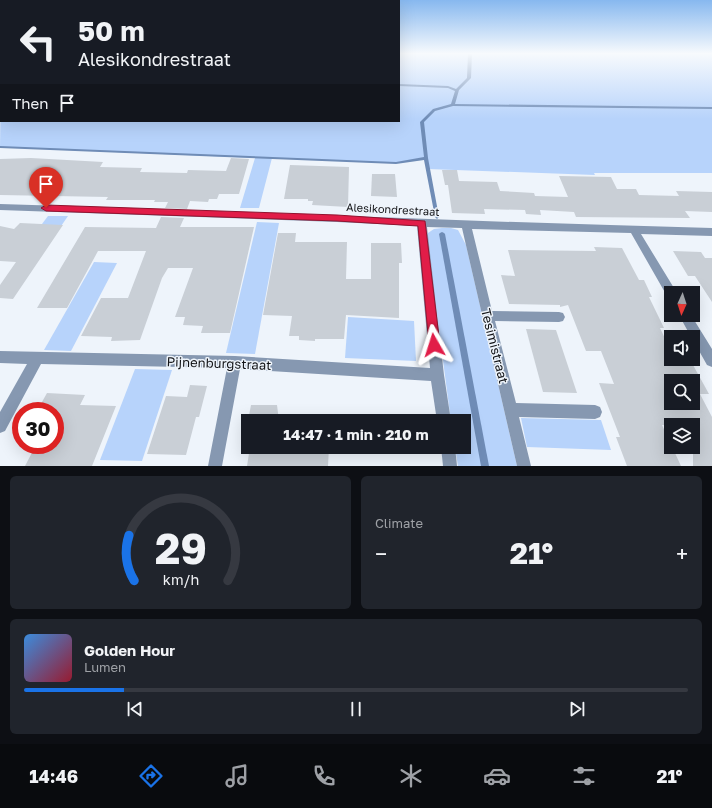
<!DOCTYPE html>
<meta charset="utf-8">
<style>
:root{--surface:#171b24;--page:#20242c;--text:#f1f3f6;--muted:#9ea1a6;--line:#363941;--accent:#1a73e8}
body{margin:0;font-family:"Golos Text",sans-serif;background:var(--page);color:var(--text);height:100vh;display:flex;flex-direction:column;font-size:15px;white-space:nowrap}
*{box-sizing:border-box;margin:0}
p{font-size:13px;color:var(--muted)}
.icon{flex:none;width:22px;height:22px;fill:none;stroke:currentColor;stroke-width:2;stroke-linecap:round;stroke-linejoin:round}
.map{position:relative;height:466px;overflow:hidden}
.drawer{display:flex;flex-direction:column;gap:10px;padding:10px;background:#0d0f14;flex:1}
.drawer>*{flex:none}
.banner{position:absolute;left:0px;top:0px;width:400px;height:122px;box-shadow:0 4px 16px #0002;background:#171b24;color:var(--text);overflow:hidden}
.needle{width:26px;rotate:183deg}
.tools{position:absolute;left:664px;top:286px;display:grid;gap:8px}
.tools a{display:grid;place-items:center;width:36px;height:36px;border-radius:0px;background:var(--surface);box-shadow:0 4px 16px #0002;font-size:20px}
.speed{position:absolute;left:12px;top:402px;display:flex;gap:8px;font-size:20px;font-weight:700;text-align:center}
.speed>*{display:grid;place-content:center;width:52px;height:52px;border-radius:50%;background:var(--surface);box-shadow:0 4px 16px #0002;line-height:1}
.speed .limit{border:6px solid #d22;background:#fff;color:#111}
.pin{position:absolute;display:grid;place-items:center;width:34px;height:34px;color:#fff;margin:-41px -17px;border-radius:50% 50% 50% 0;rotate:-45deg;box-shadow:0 0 4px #0007}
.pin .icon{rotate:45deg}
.me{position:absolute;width:44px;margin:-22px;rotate:354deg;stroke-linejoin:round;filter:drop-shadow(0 0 3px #0008)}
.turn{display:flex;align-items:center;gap:14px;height:84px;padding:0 12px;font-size:18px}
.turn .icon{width:52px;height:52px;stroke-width:2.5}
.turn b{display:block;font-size:28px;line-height:34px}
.then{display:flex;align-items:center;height:38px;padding:0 12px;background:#0003;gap:8px;font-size:15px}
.big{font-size:30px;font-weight:700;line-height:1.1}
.drawer .card{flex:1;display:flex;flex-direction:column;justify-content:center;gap:6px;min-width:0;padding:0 14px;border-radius:6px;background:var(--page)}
.drawer .dial{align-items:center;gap:0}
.dial svg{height:104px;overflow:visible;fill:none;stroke:var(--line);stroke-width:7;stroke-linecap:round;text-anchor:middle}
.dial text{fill:var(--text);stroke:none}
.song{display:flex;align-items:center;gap:12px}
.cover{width:48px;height:48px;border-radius:6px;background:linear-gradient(135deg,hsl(210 70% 55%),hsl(350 70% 35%))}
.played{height:4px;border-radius:2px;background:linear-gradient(90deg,var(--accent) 15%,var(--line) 15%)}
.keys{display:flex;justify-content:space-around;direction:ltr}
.heat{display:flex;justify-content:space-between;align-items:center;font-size:22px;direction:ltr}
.drawer .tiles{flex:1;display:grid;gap:10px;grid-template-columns:1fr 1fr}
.card:last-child{grid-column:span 2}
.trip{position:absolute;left:241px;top:414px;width:230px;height:40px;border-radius:0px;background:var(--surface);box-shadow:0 4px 16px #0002;font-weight:700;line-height:40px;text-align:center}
.tabs{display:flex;height:64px;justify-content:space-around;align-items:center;background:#090b0e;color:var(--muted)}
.tabs .icon{width:28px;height:28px}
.tabs .current{color:var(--accent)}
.tabs b{font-size:18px;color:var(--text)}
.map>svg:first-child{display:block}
</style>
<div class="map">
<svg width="712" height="466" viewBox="0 0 712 466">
<rect width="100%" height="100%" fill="#eef4fb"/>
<g fill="#b7d3fb">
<path d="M399 54H712V173H594L595 175 428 169 426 158 396 163 272 158 259 208H240L255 158 0 147 1 77V121H399Z"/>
<path d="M48 216H68L37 261 15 260Z"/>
<path d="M257 222 279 223 255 354 226 353Z"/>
<path d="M442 228H451L458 230 466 245 517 466H458L455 447H464V421H451L427 239 428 233 434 229Z"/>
<path d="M94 262 117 263 71 351 44 350Z"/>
<path d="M348 317 414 321 416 361 345 358Z"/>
<path d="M135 369 172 370 142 461 100 460Z"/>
<path d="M521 418 601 420 611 450 527 447Z"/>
</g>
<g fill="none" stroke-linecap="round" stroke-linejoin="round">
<g fill="#6f8cb6" fill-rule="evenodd">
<path d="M468 54H472L471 78 459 90 455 104 712 107V109L453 106 435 111 424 122 428 158 439 217 437 219 435 217 424 160 396 164 0 148V146L396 162 424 157 420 122 433 109 451 104 455 91 448 88 399 86V84L448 86 456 89 467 78Z"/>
<rect x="0" y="65" width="1" height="2"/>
<path d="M442 232 444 233 445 234 489 466H481L439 234 440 233Z"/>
</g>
</g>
<g fill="#c9cfd6" fill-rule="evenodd">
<path d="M31 158 103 162 100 167 142 168 140 172 187 173 188 170 226 171 231 158 249 159 239 194H219L217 199H209L208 202 190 201 187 209 165 208 168 202H154L155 200H106L108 197 0 195V159Z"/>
<path d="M290 165 349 167 348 207 312 205 313 201H308V199H284Z"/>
<path d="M442 170H457L459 181 497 182 500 191 534 193 535 196 568 197 559 176 611 177 617 189H636L639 195 679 196 676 191 712 192V212L685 211 690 218 576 217 574 212 540 210 541 215 526 214 525 210 484 209 485 214 452 213 448 185H445Z"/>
<path d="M372 174H395L397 197 371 196Z"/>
<path d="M161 217 184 218 180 227H254L230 333H201L203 326 183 325 185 317H175L193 268H168L162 278 140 340 111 341 112 337 81 336 101 298H128L146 251H98L67 308H37L85 227 156 228Z"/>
<path d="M20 223 63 225 13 299 0 298V285L16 262 0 261V226L14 229Z"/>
<path d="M278 233H296L295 242H347L346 279H371V243H401L402 263H399V318L346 315 344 339H315V341L299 340V336H289L292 316 263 315Z"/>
<path d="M594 247 622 248 639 280H644L652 297H649L664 328H660L671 351V359H677L680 365H693L709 394H700L712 417V466H693V425H662L681 466H627L616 437H620L599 383 614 384 601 351H586L568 305 560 307V305L509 304 501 275 515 276 508 250 596 251ZM671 381H693V403H671Z"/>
<path d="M673 251 701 252 705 258H712V302L695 276H688Z"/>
<path d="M526 329 556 330 577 393 543 392Z"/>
<path d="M190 385 207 386 199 417H196L186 455 147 454 166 396 187 397Z"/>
<path d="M47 393 85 395 80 405 116 406 92 466H25L36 445H55V411H37Z"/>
<path d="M251 405H277L279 421H248Z"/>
<path d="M250 447H329L328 466H247Z"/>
</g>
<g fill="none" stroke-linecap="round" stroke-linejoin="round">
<rect fill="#8698b1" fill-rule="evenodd" x="0" y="57" width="1" height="3"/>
<g fill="#8698b1" fill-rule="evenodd">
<path d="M0 204C237 211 475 222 712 228V236L641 234 677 293H671V298L667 296 631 233 472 229 492 311 559 312 563 313 565 317 563 321 559 322 495 321 516 403 595 405 600 407 602 412 600 417 595 419 519 417 531 466H517L462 228 427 227 444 375 451 421H437L431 381 240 369 222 466H208L227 368 41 364 5 431 0 433V412L27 364 0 363V351L235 356 430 368 417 226 337 222 0 210Z"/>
<path d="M679 315H691L712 349V367L707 365 693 340V337H691Z"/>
<path d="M441 447H455L457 466H443Z"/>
</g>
</g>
<linearGradient id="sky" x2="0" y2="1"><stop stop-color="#87b8ef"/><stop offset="0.45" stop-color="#f7fafd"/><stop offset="1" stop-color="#f7fafd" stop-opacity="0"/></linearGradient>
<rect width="712" height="119" fill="url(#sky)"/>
<path fill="#e11d48" stroke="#92132f" d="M46 205 337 215 425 221 440 345 438 349 434 350 430 349 429 345 418 226 337 221 46 211 41 208Z"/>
<g text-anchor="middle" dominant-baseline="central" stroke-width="3" stroke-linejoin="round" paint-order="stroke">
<g font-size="11" fill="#131417" stroke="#eef4fb">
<text transform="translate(393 209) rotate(3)">Alesikondrestraat</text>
</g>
<g font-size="13" fill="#131417" stroke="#eef4fb">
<text transform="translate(495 346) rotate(76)">Tesimistraat</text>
<text transform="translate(219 363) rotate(2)">Pijnenburgstraat</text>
</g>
</g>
</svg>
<div class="tools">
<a><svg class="needle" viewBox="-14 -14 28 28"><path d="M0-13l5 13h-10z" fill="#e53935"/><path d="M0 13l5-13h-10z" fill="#9ea1a6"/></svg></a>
<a><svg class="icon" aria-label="sound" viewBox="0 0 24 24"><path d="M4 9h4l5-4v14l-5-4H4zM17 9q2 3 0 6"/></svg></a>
<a><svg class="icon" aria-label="search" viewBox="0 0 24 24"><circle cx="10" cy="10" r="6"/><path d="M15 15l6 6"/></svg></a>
<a><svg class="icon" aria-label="layers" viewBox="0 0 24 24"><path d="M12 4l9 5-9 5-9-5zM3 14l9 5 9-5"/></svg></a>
</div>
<div class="speed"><div class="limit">30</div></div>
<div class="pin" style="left:46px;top:208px;background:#d93025"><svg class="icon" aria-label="arrive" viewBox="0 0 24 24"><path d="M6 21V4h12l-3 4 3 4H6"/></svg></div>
<svg class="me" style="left:434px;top:345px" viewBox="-20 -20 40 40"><path d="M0-17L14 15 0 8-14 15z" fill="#e11d48" stroke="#fff" stroke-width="4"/></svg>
<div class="trip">14:47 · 1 min · 210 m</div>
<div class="banner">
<div class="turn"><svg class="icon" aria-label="left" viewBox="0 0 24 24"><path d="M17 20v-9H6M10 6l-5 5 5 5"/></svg><div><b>50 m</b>Alesikondrestraat</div></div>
<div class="then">Then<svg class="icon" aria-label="arrive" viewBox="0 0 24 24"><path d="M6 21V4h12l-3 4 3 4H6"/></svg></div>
</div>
</div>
<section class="drawer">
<div class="tiles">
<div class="card dial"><svg viewBox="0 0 100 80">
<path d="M14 69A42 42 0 1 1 86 69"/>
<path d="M14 69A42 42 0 0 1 10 34" stroke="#1a73e8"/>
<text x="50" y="56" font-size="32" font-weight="700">29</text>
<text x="50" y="72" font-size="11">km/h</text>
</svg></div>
<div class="card"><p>Climate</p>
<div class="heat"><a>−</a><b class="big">21°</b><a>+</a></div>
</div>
<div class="card">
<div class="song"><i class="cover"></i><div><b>Golden Hour</b><p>Lumen</p></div></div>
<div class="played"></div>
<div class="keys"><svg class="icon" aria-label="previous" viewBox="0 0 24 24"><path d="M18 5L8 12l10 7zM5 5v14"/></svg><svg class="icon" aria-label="pause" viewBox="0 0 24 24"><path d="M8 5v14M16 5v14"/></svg><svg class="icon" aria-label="next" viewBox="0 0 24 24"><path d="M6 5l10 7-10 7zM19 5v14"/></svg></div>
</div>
</div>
</section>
<nav class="tabs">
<b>14:46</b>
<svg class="icon current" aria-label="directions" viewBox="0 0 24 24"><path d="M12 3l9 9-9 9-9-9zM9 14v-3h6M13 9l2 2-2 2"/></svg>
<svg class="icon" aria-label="music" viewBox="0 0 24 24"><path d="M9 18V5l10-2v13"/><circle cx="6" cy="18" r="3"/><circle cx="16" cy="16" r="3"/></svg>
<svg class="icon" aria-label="phone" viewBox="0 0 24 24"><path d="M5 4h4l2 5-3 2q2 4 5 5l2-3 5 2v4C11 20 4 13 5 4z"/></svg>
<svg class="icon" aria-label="climate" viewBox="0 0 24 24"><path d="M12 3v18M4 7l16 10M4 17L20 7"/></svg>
<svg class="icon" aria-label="car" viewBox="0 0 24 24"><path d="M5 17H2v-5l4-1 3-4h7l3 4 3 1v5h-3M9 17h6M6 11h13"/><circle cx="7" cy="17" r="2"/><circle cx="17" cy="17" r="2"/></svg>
<svg class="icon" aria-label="filters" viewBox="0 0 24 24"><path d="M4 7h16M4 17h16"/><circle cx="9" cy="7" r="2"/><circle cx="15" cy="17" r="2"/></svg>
<b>21°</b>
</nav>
